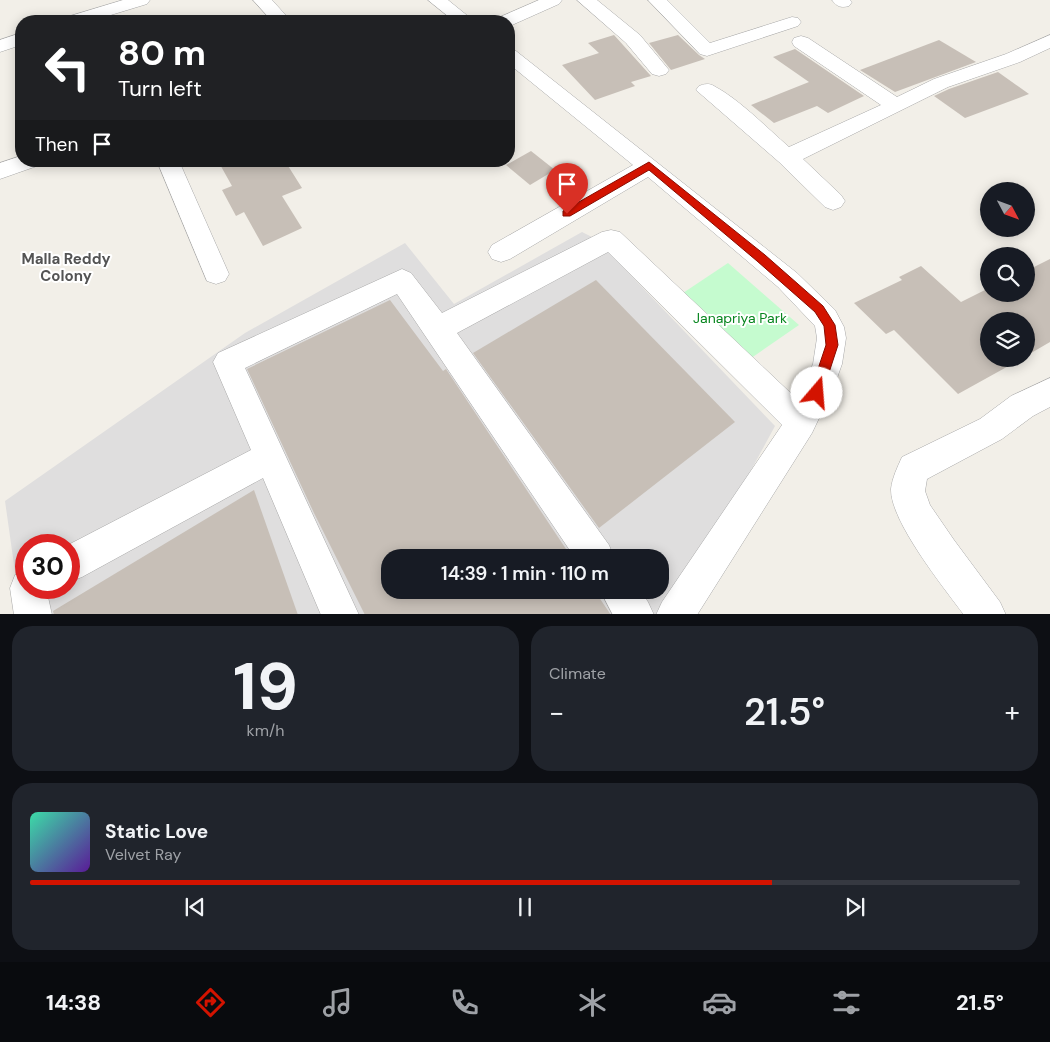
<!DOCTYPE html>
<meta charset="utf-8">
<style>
:root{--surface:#171b24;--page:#20242c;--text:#f1f3f6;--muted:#9ea1a6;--line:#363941;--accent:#d31300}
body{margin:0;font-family:"DM Sans",sans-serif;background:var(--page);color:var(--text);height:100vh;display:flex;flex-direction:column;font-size:19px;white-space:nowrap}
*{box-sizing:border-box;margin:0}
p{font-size:16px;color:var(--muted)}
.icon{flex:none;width:28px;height:28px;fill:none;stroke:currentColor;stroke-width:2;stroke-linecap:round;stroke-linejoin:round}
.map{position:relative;height:614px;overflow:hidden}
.drawer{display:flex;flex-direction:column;gap:12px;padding:12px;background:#0d0f14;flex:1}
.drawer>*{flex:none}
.banner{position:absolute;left:15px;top:15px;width:500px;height:152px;border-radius:20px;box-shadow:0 2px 12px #0003;background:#202124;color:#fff;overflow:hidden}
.needle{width:32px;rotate:131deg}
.tools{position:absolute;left:980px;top:182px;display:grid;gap:10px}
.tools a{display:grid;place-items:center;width:55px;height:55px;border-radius:50%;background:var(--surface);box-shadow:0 2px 12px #0003;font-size:25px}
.speed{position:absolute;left:15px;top:534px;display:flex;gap:10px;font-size:25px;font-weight:700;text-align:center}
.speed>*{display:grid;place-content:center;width:65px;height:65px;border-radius:50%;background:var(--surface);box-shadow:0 2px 12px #0003;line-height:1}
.speed .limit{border:8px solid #d22;background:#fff;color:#111}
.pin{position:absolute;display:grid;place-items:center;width:42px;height:42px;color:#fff;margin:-51px -21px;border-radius:50% 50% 50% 0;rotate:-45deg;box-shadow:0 0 5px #0007}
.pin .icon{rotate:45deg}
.me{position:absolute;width:55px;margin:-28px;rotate:18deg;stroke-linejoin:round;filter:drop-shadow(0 0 4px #0008)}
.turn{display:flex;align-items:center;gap:18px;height:105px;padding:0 20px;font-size:22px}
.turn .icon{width:65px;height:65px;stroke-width:2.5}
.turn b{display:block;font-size:35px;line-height:42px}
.then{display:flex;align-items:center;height:48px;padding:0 20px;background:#0003;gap:10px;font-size:19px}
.big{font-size:38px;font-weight:600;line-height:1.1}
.drawer .tile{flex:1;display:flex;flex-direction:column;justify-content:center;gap:8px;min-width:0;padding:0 18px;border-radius:20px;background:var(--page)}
.drawer .dial{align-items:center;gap:0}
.dial b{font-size:65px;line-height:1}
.song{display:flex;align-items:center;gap:15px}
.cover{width:60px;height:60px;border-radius:8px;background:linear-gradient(135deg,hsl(160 70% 55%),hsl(270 70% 35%))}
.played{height:5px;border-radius:2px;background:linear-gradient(90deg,var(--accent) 75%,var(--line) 75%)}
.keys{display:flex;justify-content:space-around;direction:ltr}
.heat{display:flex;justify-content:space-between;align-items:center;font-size:28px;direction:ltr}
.drawer .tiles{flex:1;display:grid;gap:12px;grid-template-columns:1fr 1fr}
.tile:last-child{grid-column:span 2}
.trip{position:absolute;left:381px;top:549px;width:288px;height:50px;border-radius:20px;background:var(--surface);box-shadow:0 2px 12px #0003;font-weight:600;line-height:50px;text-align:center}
.tabs{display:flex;height:80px;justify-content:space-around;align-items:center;background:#090b0e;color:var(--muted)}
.tabs .icon{width:35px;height:35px}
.tabs .current{color:var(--accent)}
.tabs b{font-size:22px;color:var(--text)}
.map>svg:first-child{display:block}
</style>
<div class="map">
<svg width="1050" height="615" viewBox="0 0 1050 615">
<rect width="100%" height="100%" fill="#f2efe8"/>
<path fill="#dfdede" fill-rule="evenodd" d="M582 232 596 239 775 426 673 614H21L5 501 245 333 405 243 454 304ZM26 545H69V588H26ZM390 558H660V590H390Z"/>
<path fill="#c5fbcf" d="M728 263 799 325 741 365 674 299Z"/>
<g fill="#c7bfb7">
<path d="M614 35 651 76 631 82 635 86 595 100 562 65 599 53 588 43Z"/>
<path d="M678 35 699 55 705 59 671 70 649 43Z"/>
<path d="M939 40 976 62 895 92 860 70Z"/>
<path d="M795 49 864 96 828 113 817 106 774 123 751 105 809 82 773 57Z"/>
<path d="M998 72 1029 94 965 118 934 96 949 89Z"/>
<path d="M531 151 555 170 530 185 506 165Z"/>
<path d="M218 161H285L302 188 282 196 302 228 263 246 244 212 236 216 222 190 232 186Z"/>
<path d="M1050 259V342L1026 356V321H989V359H1021L958 394 894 330 886 334 854 303 902 280 899 277 921 266 961 302 989 288V294H1026V271Z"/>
<path d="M596 280 735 422 599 528 473 353Z"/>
<path d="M390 300 443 371 446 369 572 558H390V590H594L611 615H365L314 513 247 369Z"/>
<path d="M254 490 298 615H54L53 611Z"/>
</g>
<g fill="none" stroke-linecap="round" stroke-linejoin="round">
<g stroke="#a8a8a8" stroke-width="1">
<g id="minor">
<path d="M123 0H150L147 4 91 21H64L67 17Z"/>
<path d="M253 0H272L291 21H272Z"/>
<path d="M428 0H448L474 21H454Z"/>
<path d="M539 0H562L559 4 512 25 509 26V21H497L500 17Z"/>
<path d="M577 0H597L640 35 669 70 666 74 659 76 652 74 626 43Z"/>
<path d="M648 0H667L710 43 792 17 798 18 801 22 798 26 707 56 700 54Z"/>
<path d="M832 0H850L852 2 849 6C841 8 837 7 832 0Z"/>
<path d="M21 33V45L0 52V40Z"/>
<path d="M1050 35V48L1020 62 948 87 803 159 841 195 845 201 841 207 833 210 825 207 779 162 696 90 699 86C704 84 709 83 714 86 739 99 767 128 789 147L881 105 794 46 792 42 794 38 801 36 808 38 897 97 934 79 1006 54Z"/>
<path d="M509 49 516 51 797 273 835 310 844 327 846 338 842 364 833 389 812 433 697 615H656L662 602 782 425 608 252 457 333 609 545 614 558H575L397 294 245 368 359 615H321L263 478 82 577 69 582 68 545 251 450 213 362 218 353 402 269 411 273 442 313 602 232 611 230 620 232 797 399 813 364 817 338 815 326 778 287 648 177 510 259 501 262 492 259 488 252 492 245 633 165 509 64Z"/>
<path d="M21 156V161H40L37 166 0 179V163Z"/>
<path d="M157 161H179L229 274 225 281 216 284 207 281Z"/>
<path d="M1050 378V407L1033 416 1002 439 927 479 925 491 930 505 954 540 1000 602 1006 615H964C944 588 890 521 891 489 892 478 898 466 902 457L980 419 1011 396Z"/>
<path d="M26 570V588H46L52 615H14L10 588 15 575Z"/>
<path d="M600 590H640L648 602 654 615H613Z"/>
</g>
</g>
<use href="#minor" fill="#fff" fill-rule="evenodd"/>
</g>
<path fill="#d31300" stroke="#890c00" d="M649 162 765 255 823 306 835 325 838 345 821 397 817 399 812 397 810 393 826 345 824 326 815 312 757 261 649 170 570 216H563V211Z"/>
<g text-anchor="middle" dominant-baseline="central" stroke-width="4" stroke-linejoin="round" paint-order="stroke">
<g font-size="14" fill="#08861f" stroke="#fff">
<text x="740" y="318">Janapriya Park</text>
</g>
<g font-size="15" font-weight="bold" fill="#545454" stroke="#fff">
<text x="66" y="259">Malla Reddy<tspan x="66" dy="17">Colony</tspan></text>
</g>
</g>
</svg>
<div class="tools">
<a><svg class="needle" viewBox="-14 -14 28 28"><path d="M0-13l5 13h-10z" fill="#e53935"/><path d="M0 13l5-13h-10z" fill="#9ea1a6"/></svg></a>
<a><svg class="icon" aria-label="search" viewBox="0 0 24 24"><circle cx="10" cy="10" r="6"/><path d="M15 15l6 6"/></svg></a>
<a><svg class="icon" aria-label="layers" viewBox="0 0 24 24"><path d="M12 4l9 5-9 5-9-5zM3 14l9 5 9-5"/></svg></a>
</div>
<div class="speed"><div class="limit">30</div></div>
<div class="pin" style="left:567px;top:214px;background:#d93025"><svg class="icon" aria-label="arrive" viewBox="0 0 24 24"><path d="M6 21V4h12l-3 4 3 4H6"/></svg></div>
<svg class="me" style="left:817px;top:393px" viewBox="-20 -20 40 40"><circle r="19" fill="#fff"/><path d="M0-13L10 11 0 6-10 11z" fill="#d31300"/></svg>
<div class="trip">14:39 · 1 min · 110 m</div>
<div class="banner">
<div class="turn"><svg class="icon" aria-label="left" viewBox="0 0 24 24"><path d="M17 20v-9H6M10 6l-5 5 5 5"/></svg><div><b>80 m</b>Turn left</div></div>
<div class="then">Then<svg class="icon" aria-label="arrive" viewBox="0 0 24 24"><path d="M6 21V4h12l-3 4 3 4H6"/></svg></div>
</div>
</div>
<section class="drawer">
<div class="tiles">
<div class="tile dial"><b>19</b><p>km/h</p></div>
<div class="tile"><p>Climate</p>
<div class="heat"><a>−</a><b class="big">21.5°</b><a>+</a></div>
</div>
<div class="tile">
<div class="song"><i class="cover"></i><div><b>Static Love</b><p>Velvet Ray</p></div></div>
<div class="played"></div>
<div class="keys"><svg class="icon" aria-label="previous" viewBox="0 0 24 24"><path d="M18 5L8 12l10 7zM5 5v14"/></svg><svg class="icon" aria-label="pause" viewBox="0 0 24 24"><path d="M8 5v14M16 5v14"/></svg><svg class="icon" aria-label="next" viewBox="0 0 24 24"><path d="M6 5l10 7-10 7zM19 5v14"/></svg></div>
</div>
</div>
</section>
<nav class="tabs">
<b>14:38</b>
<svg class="icon current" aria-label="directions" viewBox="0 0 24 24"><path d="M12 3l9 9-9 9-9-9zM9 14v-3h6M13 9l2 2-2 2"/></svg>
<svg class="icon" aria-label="music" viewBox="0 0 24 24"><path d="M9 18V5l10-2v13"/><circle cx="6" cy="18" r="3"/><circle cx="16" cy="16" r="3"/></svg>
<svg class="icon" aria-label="phone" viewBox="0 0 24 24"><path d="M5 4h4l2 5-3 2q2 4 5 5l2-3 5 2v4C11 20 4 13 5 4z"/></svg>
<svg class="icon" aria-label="climate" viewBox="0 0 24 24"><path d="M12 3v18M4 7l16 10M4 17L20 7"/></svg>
<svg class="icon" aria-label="car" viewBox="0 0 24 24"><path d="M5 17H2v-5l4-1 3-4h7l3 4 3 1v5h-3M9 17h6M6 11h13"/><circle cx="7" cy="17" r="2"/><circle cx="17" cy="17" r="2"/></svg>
<svg class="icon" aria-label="filters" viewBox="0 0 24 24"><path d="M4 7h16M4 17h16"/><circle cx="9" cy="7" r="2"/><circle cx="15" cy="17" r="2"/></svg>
<b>21.5°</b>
</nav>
